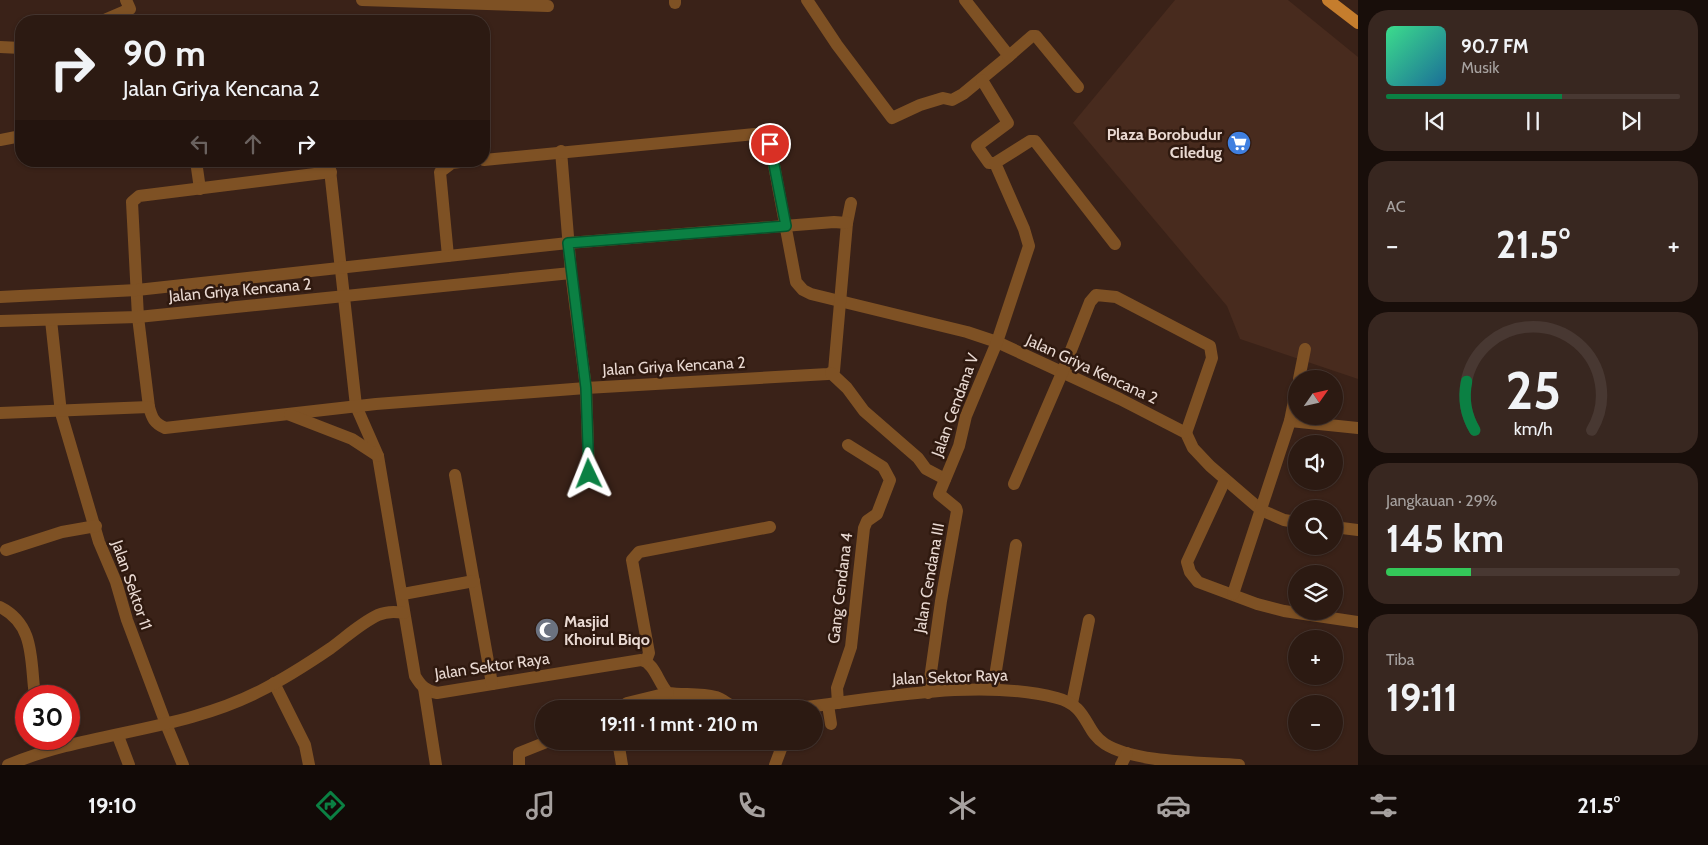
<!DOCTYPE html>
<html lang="id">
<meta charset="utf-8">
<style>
:root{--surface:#2c1a12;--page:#382720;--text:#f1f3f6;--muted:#a6a19f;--line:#483832;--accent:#0b8043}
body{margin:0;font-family:Cabin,sans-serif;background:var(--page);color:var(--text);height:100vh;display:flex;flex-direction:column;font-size:19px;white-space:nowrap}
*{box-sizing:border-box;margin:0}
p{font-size:16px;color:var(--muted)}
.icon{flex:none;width:28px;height:28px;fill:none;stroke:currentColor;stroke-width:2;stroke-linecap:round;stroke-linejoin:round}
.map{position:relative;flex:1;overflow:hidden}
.drawer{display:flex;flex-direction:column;gap:10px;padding:10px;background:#180e0a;width:350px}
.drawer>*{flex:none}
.hud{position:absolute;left:15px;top:15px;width:475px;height:152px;border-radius:20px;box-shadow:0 1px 4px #0004,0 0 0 1px var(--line);background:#2c1a12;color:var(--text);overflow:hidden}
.needle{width:32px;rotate:56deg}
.buttons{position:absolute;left:1288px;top:370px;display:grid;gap:10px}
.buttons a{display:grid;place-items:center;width:55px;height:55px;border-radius:50%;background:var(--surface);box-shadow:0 1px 4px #0004,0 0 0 1px var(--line);font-size:25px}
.speed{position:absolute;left:15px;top:685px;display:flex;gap:10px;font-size:25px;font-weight:700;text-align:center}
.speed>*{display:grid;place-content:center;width:65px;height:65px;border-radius:50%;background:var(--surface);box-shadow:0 1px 4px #0004,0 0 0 1px var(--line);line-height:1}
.speed .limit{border:8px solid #d22;background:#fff;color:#111}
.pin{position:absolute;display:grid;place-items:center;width:42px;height:42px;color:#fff;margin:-21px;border:2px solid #fff;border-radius:50%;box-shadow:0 1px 5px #0007}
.me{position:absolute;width:55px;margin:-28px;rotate:358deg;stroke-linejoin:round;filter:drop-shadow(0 0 4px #0008)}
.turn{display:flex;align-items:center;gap:18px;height:105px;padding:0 25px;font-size:22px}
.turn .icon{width:65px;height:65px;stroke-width:2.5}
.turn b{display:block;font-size:35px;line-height:42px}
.lanes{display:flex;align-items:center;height:48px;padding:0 25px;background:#0003;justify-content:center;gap:25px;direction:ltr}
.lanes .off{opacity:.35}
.big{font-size:38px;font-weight:800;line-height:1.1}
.drawer .widget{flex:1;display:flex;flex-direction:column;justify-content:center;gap:8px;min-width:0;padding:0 18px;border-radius:20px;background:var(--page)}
.drawer .dial{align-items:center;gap:0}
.dial svg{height:130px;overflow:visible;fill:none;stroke:var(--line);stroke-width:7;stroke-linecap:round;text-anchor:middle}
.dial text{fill:var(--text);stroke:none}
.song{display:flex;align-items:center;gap:15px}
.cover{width:60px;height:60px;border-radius:8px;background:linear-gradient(135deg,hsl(150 70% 55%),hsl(200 70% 35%))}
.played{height:5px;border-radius:2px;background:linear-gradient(90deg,var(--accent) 60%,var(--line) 60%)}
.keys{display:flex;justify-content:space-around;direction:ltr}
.heat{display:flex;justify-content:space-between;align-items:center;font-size:28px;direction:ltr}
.charge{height:8px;border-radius:4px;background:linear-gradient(90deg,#34c759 29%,var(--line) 0)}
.trip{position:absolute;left:535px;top:700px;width:288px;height:50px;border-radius:25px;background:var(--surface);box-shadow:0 1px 4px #0004,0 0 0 1px var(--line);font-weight:800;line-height:50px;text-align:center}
.tabs{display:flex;height:80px;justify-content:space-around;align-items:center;background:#120a07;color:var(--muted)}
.tabs .icon{width:35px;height:35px}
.tabs .on{color:var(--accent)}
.tabs b{font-size:22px;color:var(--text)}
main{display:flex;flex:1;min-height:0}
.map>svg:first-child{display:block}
</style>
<main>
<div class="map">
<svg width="1358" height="765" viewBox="0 0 1358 765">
<rect width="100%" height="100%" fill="#3a2218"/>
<path fill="#482b1e" d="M1175 0H1288L1358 57V379L1240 339 1227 306 1073 123Z"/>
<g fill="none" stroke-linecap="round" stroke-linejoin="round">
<g stroke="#7e5124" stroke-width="12">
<path d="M362 0 548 6"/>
<path d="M675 0V3"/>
<path d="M807 0 837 45 892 118 920 105 943 98 952 100 963 94 1009 56"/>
<path d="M965 0 1009 56 1032 36H1036L1078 87"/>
<path d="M102 21 130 9 126 0"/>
<path d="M0 47 21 48"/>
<path d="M982 80 1008 123 977 146 989 163H995"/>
<path d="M0 140 21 136"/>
<path d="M561 151 571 273 586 388 589 474"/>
<path d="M484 160 755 134 770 144 796 282 803 290 811 294 967 332 997 342 1120 399 1186 433 1193 448 1210 466 1261 510 1284 520 1296 522"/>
<path d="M196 161 200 189"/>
<path d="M329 161 356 406 378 456 415 676C421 686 426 691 437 693L641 660C655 663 658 683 668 693 684 695 700 693 716 697 725 700 731 708 741 709"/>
<path d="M331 172 139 196 132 202 138 317 149 407C152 418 154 423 165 428L376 404 586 388 828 374 834 371 847 223 851 203"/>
<path d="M448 256 440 172 452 163 468 161"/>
<path d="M0 297 137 290 568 243 834 222 847 223"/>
<path d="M51 320 61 413 99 542 116 582 127 620 166 724 183 765"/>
<path d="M0 321 138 317 571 273"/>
<path d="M831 373 847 388 864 411 918 458 926 469 945 479"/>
<path d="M1299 379 1305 349"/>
<path d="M0 413 149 407"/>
<path d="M290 415 352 439 378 456"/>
<path d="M1290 421 1358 428"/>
<path d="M455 475 492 684"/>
<path d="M1225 480 1187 562 1190 572 1198 582 1257 604 1284 611 1358 622"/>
<path d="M1014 484 1062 373 1090 302 1096 295 1116 297 1210 346 1212 358 1186 433"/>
<path d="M1334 527 1358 530"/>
<path d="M6 550 62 532 96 526"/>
<path d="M403 594 474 581"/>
<path d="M1233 594 1290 421 1296 391"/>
<path d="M0 607C36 625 30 662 35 696"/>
<path d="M646 661 649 653 632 560 639 552 770 527"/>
<path d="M274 683 305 745 309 765"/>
<path d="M424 688 436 765"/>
<path d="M993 689 1016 545"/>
<path d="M928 693 941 601 957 511 956 508 939 494 959 446 966 416 997 342 1029 246 1024 229 995 163 1030 141H1035L1115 244"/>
<path d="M838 703 837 688 851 647 864 528 867 521 877 514 890 480 883 467 848 445"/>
<path d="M1072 703 1089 620"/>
<path d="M828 705 831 724"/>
<path d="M619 709 627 703 668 693"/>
<path d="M789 709C873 700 976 677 1057 698 1089 706 1084 731 1105 744 1135 763 1202 762 1239 765"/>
<path d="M118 736 129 765"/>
<path d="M618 741 622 765"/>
<path d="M8 765C89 731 180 732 260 691 284 679 309 663 331 648 346 637 361 623 378 615 387 611 394 611 404 613"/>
<path d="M519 765V753L549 741"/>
<path d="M775 765 784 741"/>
<path d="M1121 765 1127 753"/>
</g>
<path stroke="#c57d2d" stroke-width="12" d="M1328 0 1358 23"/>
</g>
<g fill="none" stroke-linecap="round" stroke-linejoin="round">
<g stroke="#07532c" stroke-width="12">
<path id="route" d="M589 474 586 388 568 243 786 226 770 144"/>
</g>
<use href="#route" stroke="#0b8043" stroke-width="9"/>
</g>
<defs>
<g id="supermarket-disc" transform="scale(1.25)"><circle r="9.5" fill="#3f7fe0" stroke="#2f190f"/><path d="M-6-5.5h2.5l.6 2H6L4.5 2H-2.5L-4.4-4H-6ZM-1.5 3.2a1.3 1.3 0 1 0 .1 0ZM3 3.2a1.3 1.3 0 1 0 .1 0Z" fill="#fff"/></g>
<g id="mosque-disc" transform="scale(1.25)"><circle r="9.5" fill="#6b7280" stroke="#2f190f"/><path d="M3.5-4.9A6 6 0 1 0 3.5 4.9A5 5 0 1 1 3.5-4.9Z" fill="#fff"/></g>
</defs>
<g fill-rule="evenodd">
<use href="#supermarket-disc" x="1239" y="143"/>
<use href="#mosque-disc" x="547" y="630"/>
</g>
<g text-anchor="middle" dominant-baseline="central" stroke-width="5" stroke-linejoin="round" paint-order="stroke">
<g font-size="16" font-weight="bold" fill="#e9d9d2" stroke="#2f190f" text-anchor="end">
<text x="1222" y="134">Plaza Borobudur<tspan x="1222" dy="18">Ciledug</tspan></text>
<text x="564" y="621" text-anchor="start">Masjid<tspan x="564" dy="18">Khoirul Biqo</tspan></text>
</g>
<g font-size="16" fill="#e9d9d2" stroke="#2f190f">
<text transform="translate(240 290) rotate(-5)">Jalan Griya Kencana 2</text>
<text transform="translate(674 366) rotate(-3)">Jalan Griya Kencana 2</text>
<text transform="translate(1092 369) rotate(25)">Jalan Griya Kencana 2</text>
<text transform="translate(955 405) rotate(-70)">Jalan Cendana V</text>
<text transform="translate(929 578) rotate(-80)">Jalan Cendana III</text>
<text transform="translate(132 585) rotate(71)">Jalan Sektor 11</text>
<text transform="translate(840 588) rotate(-83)">Gang Cendana 4</text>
<text transform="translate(492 666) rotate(-8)">Jalan Sektor Raya</text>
<text transform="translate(950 677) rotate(-2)">Jalan Sektor Raya</text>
</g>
</g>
</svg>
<div class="buttons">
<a><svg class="needle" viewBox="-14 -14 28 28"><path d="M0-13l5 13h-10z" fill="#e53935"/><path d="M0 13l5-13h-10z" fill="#a6a19f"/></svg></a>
<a><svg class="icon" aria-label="sound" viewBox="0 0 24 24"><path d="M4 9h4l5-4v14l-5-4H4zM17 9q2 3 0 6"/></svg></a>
<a><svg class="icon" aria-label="search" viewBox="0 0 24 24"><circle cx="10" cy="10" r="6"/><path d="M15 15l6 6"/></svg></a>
<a><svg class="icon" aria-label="layers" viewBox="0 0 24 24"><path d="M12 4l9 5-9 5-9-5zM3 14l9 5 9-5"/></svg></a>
<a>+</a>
<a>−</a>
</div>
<div class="speed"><div class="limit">30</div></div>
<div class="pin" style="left:770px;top:144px;background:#d93025"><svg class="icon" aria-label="arrive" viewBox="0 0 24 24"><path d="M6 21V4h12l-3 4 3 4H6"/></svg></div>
<svg class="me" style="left:589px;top:474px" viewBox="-20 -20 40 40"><path d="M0-17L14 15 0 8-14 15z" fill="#0b8043" stroke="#fff" stroke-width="4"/></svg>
<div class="trip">19:11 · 1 mnt · 210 m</div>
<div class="hud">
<div class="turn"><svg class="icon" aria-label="right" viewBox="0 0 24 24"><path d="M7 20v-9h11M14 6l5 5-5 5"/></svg><div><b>90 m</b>Jalan Griya Kencana 2</div></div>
<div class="lanes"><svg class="icon off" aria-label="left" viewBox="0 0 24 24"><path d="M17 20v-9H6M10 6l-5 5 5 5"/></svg><svg class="icon off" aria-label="ahead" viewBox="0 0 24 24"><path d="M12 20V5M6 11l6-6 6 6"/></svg><svg class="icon" aria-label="right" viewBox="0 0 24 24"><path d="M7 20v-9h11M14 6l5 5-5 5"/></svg></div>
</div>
</div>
<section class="drawer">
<div class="widget">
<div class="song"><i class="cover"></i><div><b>90.7 FM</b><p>Musik</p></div></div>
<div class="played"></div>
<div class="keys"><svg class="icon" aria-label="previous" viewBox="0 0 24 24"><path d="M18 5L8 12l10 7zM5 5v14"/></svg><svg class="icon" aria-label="pause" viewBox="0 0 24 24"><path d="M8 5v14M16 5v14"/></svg><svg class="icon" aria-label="next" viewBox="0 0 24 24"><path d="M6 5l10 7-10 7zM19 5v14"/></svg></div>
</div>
<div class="widget"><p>AC</p>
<div class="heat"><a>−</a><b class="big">21.5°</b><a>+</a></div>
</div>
<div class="widget dial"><svg viewBox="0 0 100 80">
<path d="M14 69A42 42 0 1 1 86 69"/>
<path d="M14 69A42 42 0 0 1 9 39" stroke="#0b8043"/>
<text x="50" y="56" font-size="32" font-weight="700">25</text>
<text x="50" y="72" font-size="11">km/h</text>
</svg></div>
<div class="widget"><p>Jangkauan · 29%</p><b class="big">145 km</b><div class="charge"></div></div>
<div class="widget"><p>Tiba</p><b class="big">19:11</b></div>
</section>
</main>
<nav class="tabs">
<b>19:10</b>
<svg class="icon on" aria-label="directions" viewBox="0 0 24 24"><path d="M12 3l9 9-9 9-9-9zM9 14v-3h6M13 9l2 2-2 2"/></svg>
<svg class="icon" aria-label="music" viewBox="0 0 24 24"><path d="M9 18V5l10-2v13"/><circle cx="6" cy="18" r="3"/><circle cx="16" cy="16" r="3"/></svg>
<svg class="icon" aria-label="phone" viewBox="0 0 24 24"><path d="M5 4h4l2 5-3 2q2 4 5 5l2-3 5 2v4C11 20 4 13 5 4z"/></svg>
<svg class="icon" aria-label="climate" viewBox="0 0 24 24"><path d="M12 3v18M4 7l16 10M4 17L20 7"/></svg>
<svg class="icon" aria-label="car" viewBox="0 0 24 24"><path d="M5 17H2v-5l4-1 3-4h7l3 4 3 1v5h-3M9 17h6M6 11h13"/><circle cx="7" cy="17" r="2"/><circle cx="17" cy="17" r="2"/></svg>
<svg class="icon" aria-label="filters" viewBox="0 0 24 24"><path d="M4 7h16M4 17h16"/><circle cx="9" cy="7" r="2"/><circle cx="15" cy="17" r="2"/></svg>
<b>21.5°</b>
</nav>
